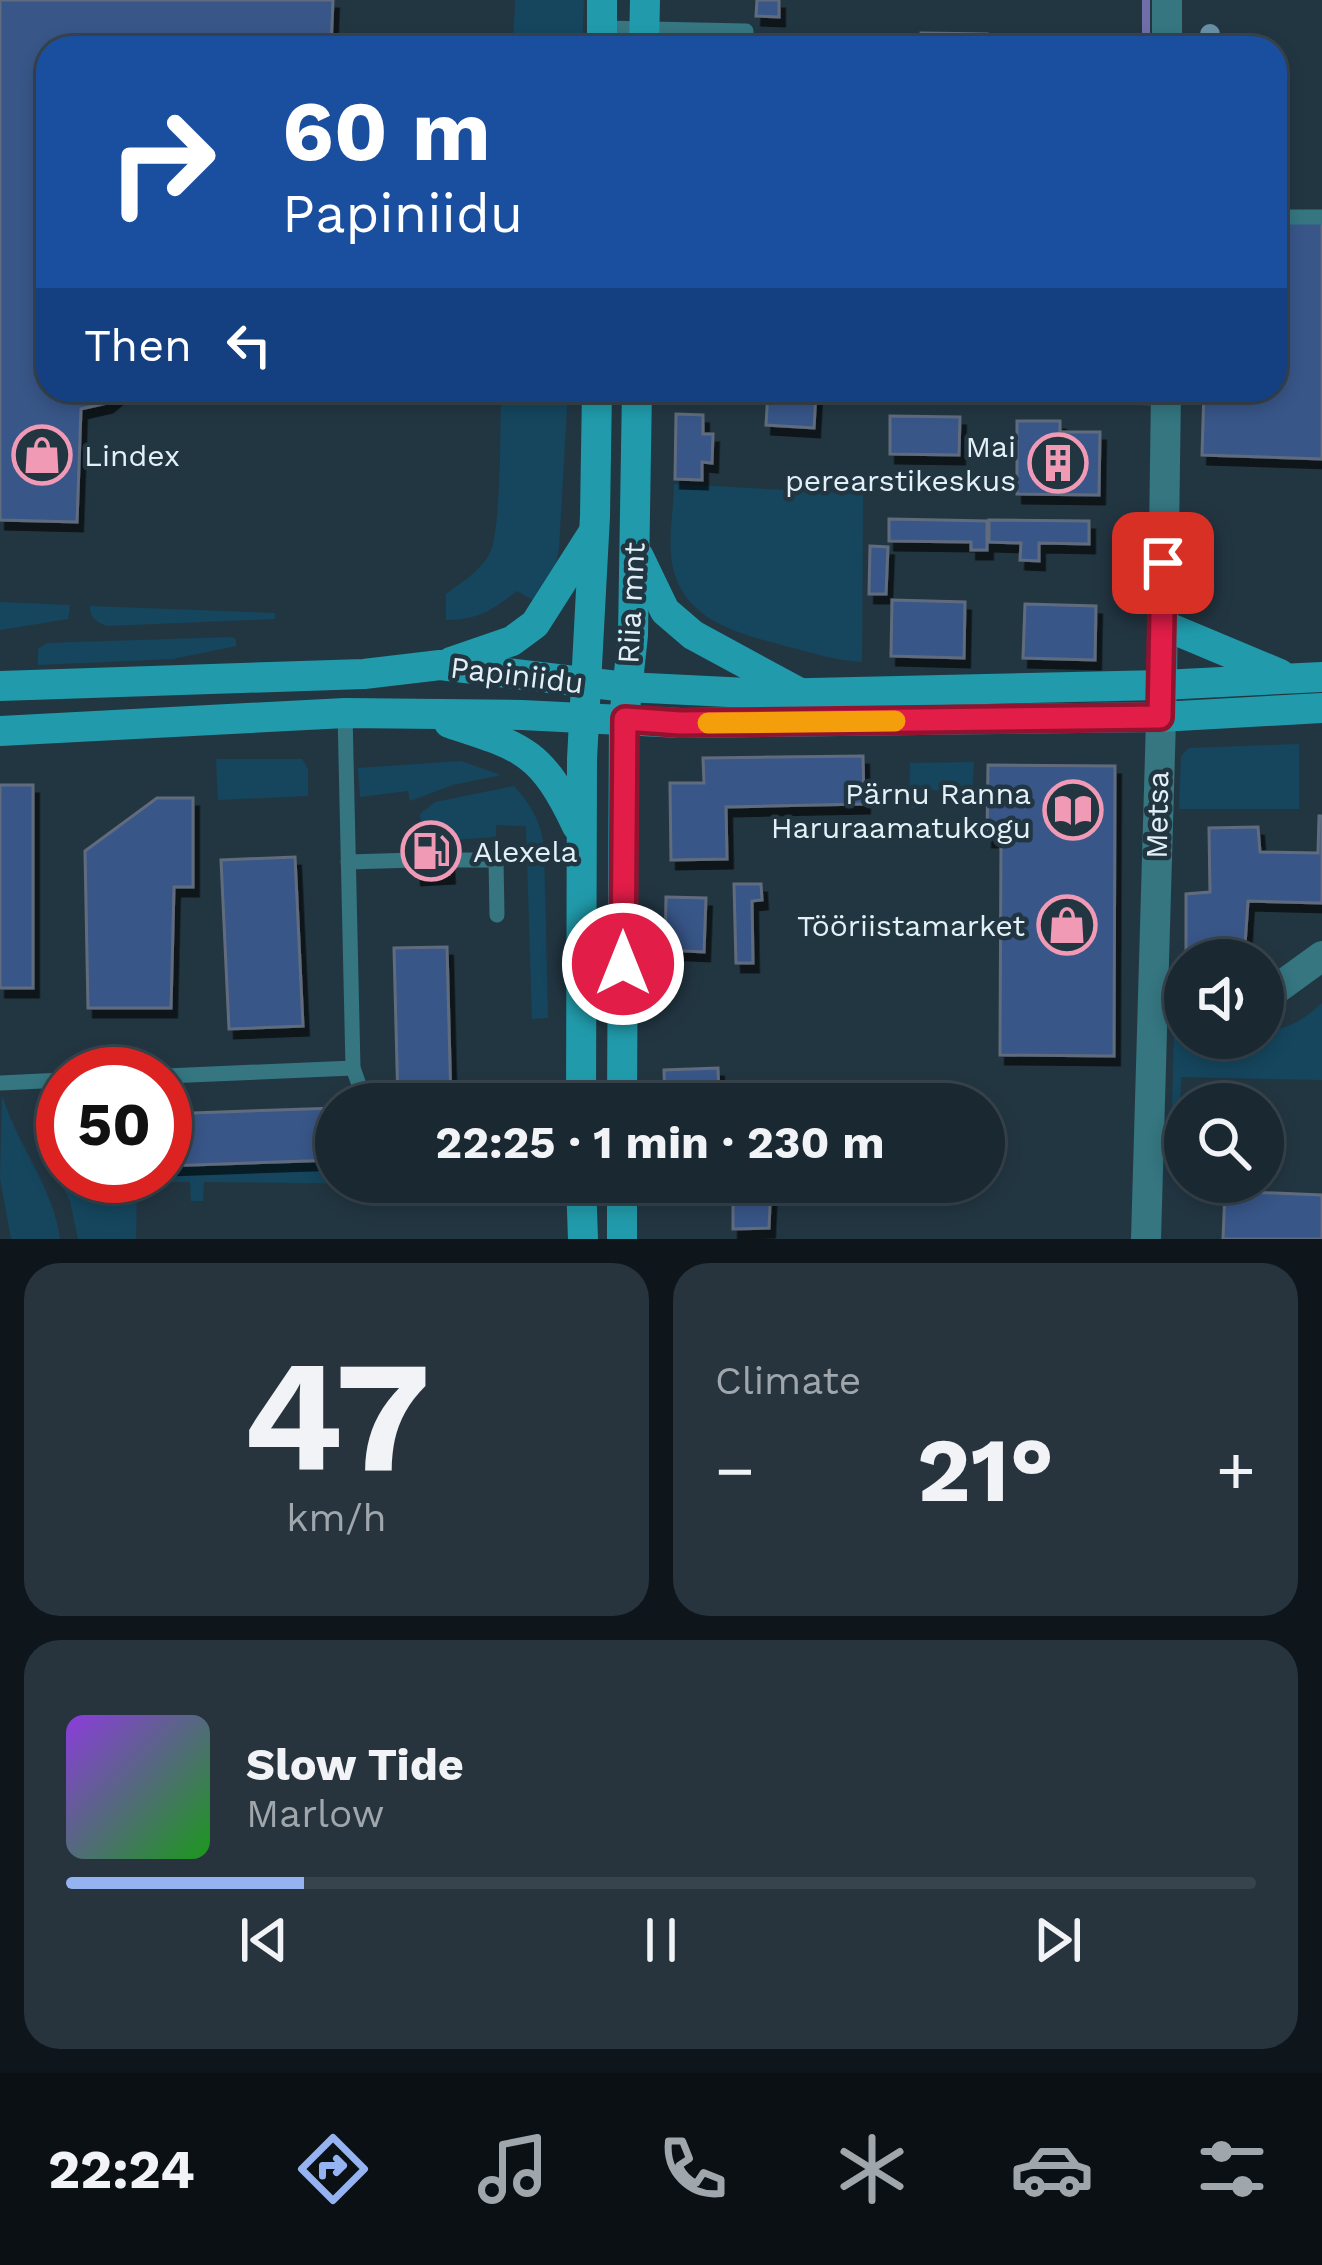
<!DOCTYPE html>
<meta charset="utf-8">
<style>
:root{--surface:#1a2832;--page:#27343e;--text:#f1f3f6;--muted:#9fa6ac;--line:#38444d;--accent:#95b2f1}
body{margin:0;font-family:"Work Sans",sans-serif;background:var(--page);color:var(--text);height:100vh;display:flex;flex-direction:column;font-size:45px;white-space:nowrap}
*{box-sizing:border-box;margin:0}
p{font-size:39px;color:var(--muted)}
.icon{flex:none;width:66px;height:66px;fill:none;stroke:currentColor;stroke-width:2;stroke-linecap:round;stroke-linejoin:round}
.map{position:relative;height:1239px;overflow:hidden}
.details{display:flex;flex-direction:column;gap:24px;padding:24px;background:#0e161c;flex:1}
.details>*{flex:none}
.banner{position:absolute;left:36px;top:36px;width:1251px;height:366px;border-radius:36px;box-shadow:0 6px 18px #0003,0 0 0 3px var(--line);background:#1a4fa0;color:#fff;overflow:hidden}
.buttons{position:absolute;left:1164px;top:939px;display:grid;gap:24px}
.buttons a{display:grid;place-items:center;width:120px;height:120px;border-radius:50%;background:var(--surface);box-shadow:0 6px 18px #0003,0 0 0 3px var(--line);font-size:60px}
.speed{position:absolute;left:36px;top:1047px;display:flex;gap:24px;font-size:60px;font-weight:700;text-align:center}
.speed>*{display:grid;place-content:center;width:156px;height:156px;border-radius:50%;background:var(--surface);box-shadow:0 6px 18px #0003,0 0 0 3px var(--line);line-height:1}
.speed .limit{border:18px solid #d22;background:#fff;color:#111}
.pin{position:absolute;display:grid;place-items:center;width:102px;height:102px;color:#fff;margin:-51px;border-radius:24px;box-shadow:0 6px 18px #0006}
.me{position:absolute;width:132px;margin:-66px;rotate:0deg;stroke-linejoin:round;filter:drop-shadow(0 0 9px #0008)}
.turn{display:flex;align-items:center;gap:42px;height:252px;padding:0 48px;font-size:54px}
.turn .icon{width:156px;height:156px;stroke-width:2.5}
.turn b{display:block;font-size:84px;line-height:102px}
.then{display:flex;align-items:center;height:114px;padding:0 48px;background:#0003;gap:24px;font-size:45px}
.big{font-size:90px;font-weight:700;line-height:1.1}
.details .card{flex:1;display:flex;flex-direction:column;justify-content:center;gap:18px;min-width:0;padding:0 42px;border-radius:36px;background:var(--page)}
.details .dial{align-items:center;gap:0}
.dial b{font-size:156px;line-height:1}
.song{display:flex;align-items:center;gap:36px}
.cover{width:144px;height:144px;border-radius:18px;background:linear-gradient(135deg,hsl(270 70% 55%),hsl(120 70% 35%))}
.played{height:12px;border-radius:6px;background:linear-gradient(90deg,var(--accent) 20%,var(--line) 20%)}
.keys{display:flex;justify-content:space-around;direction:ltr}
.heat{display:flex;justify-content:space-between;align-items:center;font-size:66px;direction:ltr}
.details .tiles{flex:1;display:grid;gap:24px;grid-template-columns:1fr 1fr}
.card:last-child{grid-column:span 2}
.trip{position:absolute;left:315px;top:1083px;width:690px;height:120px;border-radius:60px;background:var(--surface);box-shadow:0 6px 18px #0003,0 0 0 3px var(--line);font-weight:700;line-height:120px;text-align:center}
.tabs{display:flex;height:192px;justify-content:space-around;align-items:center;background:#0a1014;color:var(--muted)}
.tabs .icon{width:84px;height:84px}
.tabs .active{color:var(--accent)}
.tabs b{font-size:54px;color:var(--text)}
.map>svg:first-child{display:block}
</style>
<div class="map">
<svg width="1322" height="1239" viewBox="0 0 1322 1239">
<defs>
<filter id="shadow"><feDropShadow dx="5.5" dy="9" stdDeviation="0" flood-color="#0009"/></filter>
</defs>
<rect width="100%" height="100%" fill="#223642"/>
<g fill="#15465e">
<path d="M515 0H584L582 48H513Z"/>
<path d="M501 390H568L559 548 554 576 533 600 517 591C490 611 480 619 446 620V594C461 583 480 571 489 555 502 531 500 423 501 390Z"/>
<path d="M674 484 863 494 862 662C837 661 814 653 789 647 742 634 686 623 673 568 667 542 674 510 674 484Z"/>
<path d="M0 602 70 605 68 619 0 630Z"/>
<path d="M90 606 275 613V619L107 626C96 622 90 618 90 606Z"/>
<path d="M232 637 236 639V646L173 659 38 665V649L47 643Z"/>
<path d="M1299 744V809H1179L1181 756 1189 748Z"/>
<path d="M216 759H302L308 769V796L218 800Z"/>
<path d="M461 761 501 775 453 785 410 801 408 791 360 797 358 768Z"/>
<path d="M974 762 972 791 919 790 918 808H909L910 763Z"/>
<path d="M514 786C532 806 541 822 544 849L548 1018 532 1019 526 826 496 825V837L422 842 420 814 435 802Z"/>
<path d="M1322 1003V1080L1181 1077 1179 1158 1171 1157 1174 1027 1180 1018 1185 1038H1263V1030C1289 1030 1303 1020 1322 1003Z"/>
<path d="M2 1095C17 1145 53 1186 60 1239H11L0 1178Z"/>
<path d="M41 1129H63V1176H165V1167L336 1162V1182H404C403 1192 401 1199 390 1203L387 1201V1184L204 1182 203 1201H191L190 1182H137L136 1239H78L70 1201 36 1137 35 1133Z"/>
</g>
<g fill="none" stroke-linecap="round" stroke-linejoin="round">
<path stroke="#6f6ea9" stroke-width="8" d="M1146 48V0"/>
</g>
<g fill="#375688" stroke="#606c7e" stroke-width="3" filter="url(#shadow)">
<path d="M0 0H333L331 48H48V390H123L107 403 81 409 77 522 0 520Z"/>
<path d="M757 0H779V17L756 16Z"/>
<path d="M921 33 987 34 986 48H920Z"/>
<rect x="679" y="37" width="36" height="11"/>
<path d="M1052 38 1105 39V48H1052Z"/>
<path d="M1275 220 1322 222V459L1202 455 1204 390H1275Z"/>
<path d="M768 391 816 393 814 428 766 425Z"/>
<path d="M676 414 703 415V434H713L712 463 702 462V480L675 479Z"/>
<path d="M890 416 960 417 959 455 890 454Z"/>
<path d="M1017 421H1060V432H1100L1099 495 1017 494Z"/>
<path d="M889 519 987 521V550H971V542L889 541Z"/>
<path d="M989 520 1089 521V544L1039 543V561L1020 560 1021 543 989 542Z"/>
<path d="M870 546 888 547 886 594H869Z"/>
<path d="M892 600 965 602 964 658 891 656Z"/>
<path d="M1025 604 1096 606 1095 660 1023 658Z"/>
<path d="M863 756 864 804 726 807 727 859 671 860 670 783H704L703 758Z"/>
<path d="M988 765 1115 766 1114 1056 1000 1055 1001 838H987Z"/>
<rect x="0" y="785" width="33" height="203"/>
<path d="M157 798H193V887H174L171 1008H88L85 851Z"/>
<path d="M1319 816H1322V903L1248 901 1244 960H1186V894L1210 892 1209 828 1258 827 1260 852 1318 853Z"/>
<path d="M447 841 449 874 416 876 413 843Z"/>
<path d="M295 857 303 1026 229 1029 221 860Z"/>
<path d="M734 884H761L762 900 752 901 753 963H736Z"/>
<path d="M666 897 706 898 704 952 665 950Z"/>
<path d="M447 947 451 1104H398L394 948Z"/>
<path d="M718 1068 719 1098 730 1097V1104H665L664 1070Z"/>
<path d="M336 1108V1160L165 1166V1114Z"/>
<path d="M723 1182H771L769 1228 733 1229V1193H723Z"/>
<path d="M1225 1191 1322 1195V1239H1223Z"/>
</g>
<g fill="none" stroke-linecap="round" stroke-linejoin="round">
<g stroke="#357680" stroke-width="15">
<path d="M602 28 746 31 745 48"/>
<path d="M1275 217H1322"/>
<path d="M890 394 1166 398"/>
<path d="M448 860H496L497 915"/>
<path d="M348 862 415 860"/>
<path d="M353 1068 366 1104"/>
<path d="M165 1076 353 1068 345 713"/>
<path d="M0 1083 63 1080"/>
</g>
<g stroke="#357680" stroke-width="30">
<path d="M1167 0V48"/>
<path d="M1153 996 1185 999"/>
<path d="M1263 999 1322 956"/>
<path d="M1146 1239 1162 685 1166 390"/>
</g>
<g stroke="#219bab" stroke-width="30">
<path d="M602 48V0"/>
<path d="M644 48 645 0"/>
<path d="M639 557 665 611 693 635 798 692"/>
<path d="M1163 625 1280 674"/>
<path d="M451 662 512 641 535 624 591 536"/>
<path d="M0 686 364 674 440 665 626 687 768 694 1162 685 1322 677"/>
<path d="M449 723C524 747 542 752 577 826"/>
<path d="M0 731 345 713 522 715 681 723 1160 717 1322 708"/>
<path d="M581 1104 582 759 595 516 597 390"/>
<path d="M622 1104 624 719 633 635 637 390"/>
<path d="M581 1182 583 1239"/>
<path d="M622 1239V1182"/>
</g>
</g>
<circle fill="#6890a7" cx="1210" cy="34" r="10"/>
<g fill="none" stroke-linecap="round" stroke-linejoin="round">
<g stroke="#92132f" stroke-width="30">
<path id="route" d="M623 964 625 719 680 723 1160 717 1163 563"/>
</g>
<use href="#route" stroke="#e11d48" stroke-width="21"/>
<path stroke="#f59e0b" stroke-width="21" d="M708 723 895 721"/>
</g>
<defs>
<g id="shop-ring" transform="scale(3)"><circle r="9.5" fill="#223642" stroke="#f09ab6" stroke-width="1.5"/><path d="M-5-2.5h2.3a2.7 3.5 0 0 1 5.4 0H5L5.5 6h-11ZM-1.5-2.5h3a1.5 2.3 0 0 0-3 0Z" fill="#f09ab6"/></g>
<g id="building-ring" transform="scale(3)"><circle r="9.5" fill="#223642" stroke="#f09ab6" stroke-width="1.5"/><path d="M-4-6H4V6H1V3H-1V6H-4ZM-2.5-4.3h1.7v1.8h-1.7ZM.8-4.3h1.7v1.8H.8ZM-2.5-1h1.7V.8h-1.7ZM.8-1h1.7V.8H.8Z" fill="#f09ab6"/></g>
<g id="library-ring" transform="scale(3)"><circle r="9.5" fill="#223642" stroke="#f09ab6" stroke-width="1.5"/><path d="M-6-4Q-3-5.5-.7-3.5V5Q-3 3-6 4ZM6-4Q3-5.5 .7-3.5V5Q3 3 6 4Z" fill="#f09ab6"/></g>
<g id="fuel-ring" transform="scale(3)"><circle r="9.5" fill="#223642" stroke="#f09ab6" stroke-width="1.5"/><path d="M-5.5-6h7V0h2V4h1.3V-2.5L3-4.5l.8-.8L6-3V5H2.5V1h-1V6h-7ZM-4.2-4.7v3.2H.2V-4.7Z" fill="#f09ab6"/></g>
</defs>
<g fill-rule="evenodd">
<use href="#shop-ring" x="42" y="455"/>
<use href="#building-ring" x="1058" y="463"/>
<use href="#library-ring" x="1073" y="810"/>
<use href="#fuel-ring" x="431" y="851"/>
<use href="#shop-ring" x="1067" y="925"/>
</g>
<g text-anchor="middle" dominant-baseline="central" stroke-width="9" stroke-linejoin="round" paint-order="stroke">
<g font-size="30" fill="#e4f0f8" stroke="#223642" text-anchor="end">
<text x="1016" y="446">Mai<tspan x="1016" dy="34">perearstikeskus</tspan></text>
<text x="84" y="455" text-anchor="start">Lindex</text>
<text x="1031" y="793">Pärnu Ranna<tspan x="1031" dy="34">Haruraamatukogu</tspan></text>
<text x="473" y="851" text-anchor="start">Alexela</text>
<text x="1025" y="925">Tööriistamarket</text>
</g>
<g font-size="30" fill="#e4f0f8" stroke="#223642">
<text transform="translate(631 603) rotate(-87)">Riia mnt</text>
<text transform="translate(517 675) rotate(7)">Papiniidu</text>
<text transform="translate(1157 815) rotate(-89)">Metsa</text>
</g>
</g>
</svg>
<div class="buttons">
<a><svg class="icon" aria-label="sound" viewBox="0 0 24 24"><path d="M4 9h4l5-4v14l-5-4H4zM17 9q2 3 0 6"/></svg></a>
<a><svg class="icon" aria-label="search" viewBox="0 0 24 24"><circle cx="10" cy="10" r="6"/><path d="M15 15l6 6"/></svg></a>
</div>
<div class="speed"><div class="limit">50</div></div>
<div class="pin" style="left:1163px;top:563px;background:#d93025"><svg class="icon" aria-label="arrive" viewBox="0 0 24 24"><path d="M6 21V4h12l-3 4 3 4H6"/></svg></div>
<svg class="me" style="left:623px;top:964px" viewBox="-20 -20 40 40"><circle r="17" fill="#e11d48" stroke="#fff" stroke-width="3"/><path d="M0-11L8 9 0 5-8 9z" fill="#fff"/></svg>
<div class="trip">22:25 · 1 min · 230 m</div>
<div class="banner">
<div class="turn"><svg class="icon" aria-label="right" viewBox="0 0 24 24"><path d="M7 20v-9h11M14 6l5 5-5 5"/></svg><div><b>60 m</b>Papiniidu</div></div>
<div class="then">Then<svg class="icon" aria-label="left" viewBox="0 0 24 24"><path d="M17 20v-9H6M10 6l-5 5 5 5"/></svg></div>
</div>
</div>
<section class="details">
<div class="tiles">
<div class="card dial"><b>47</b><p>km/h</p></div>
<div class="card"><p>Climate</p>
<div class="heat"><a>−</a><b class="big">21°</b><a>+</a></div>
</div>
<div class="card">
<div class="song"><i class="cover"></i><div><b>Slow Tide</b><p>Marlow</p></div></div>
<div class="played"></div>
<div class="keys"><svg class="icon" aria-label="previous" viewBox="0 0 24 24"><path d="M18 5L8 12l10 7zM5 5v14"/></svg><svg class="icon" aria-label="pause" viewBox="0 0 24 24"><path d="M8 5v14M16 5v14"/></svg><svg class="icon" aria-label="next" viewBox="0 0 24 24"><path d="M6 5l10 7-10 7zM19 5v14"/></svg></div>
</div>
</div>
</section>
<nav class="tabs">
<b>22:24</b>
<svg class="icon active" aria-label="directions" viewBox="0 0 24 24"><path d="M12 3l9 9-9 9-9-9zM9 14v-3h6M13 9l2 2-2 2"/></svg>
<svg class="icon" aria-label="music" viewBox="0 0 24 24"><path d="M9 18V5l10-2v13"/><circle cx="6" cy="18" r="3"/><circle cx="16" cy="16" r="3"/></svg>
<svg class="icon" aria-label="phone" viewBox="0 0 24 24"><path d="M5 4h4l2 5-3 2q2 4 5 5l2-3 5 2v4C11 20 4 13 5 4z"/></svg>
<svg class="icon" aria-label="climate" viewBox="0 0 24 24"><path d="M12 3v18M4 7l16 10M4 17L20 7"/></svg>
<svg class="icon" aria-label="car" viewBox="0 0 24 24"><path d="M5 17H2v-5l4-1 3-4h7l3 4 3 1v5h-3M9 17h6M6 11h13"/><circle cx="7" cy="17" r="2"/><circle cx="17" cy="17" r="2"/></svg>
<svg class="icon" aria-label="filters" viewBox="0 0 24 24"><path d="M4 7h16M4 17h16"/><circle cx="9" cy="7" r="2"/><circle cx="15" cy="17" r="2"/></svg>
</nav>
